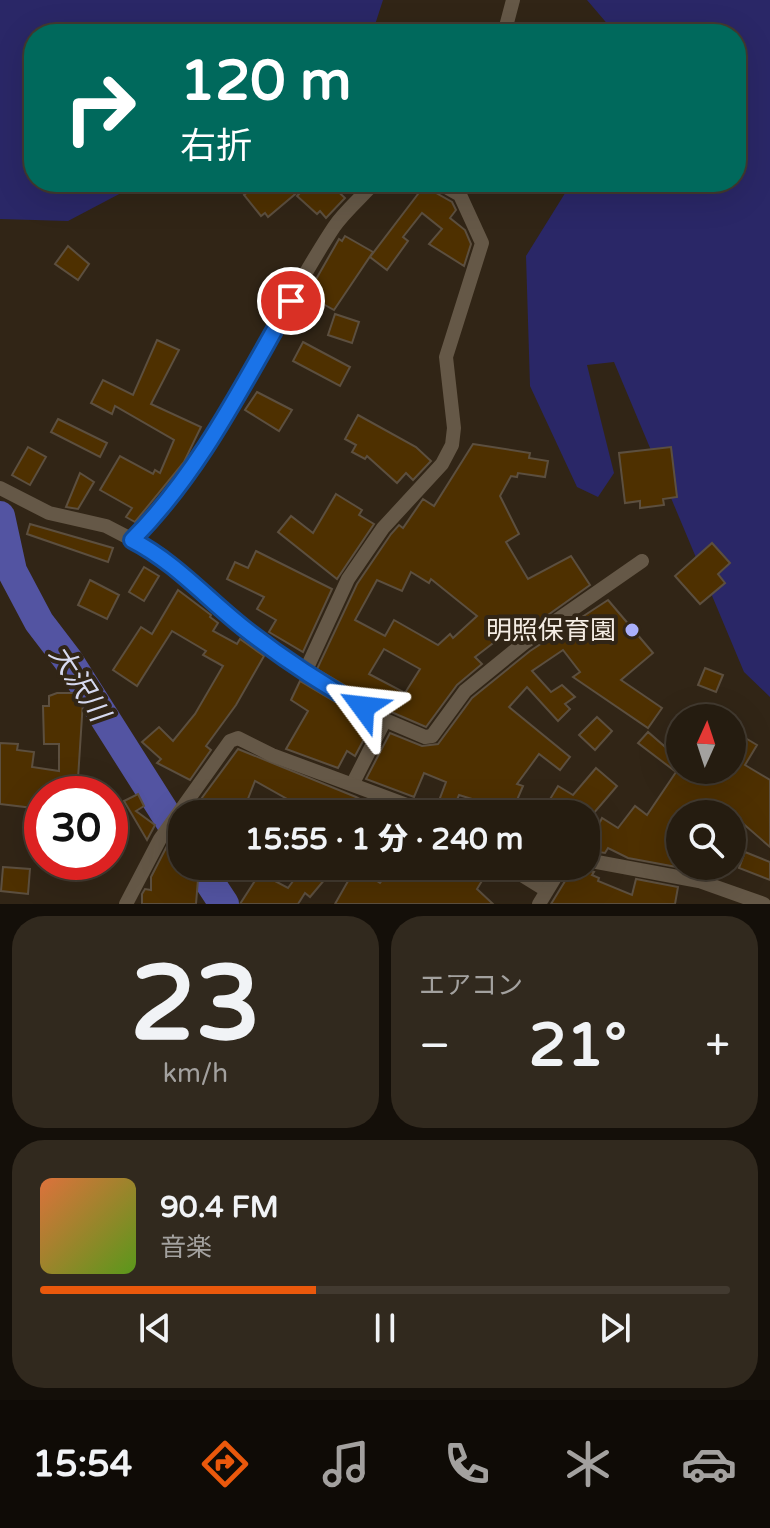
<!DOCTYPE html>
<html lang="ja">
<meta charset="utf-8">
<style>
:root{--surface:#251c10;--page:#31291e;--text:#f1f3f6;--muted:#a3a19f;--line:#423a30;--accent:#ea580c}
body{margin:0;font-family:"Varela Round","Noto Sans JP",sans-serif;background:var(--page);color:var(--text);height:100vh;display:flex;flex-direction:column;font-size:30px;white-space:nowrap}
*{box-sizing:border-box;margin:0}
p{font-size:26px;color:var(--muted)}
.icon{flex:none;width:44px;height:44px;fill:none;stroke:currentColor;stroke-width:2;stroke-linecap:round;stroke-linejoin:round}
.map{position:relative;height:904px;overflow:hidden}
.sheet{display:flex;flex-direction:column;gap:12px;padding:12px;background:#140f09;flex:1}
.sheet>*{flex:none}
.top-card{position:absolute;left:24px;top:24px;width:722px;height:168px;border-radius:32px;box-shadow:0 8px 32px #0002,0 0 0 2px var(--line);background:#00695c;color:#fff;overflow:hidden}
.needle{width:52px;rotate:3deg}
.tools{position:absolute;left:666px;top:704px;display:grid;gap:16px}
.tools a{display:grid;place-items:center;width:80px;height:80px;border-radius:50%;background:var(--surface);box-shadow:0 8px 32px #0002,0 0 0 2px var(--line);font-size:40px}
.speed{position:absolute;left:24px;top:776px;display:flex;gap:16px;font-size:40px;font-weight:700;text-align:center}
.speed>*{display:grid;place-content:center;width:104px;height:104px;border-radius:50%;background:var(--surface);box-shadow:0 8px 32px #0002,0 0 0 2px var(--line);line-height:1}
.speed .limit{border:12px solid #d22;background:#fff;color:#111}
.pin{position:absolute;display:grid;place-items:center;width:68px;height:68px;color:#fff;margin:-34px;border:4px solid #fff;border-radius:50%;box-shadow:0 2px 8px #0007}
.me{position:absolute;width:88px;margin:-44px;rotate:300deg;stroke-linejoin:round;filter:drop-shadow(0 0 6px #0008)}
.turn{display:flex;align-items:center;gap:28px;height:168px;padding:0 24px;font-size:36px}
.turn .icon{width:104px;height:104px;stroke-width:2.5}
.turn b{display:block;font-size:56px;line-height:68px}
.big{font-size:60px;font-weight:800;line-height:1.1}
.sheet .card{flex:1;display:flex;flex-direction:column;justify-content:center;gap:12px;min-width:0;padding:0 28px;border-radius:32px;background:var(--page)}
.sheet .dial{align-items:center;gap:0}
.dial b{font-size:104px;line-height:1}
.song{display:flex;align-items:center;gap:24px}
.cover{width:96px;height:96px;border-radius:12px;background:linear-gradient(135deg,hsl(20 70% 55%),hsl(90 70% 35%))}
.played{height:8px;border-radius:4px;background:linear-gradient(90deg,var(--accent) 40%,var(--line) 40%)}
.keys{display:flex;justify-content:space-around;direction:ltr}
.heat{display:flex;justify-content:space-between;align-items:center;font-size:44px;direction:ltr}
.sheet .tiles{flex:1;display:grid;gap:12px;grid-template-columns:1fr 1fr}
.card:last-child{grid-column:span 2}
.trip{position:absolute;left:168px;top:800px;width:432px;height:80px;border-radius:32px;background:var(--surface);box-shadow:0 8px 32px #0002,0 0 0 2px var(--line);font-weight:800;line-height:80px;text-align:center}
.menu{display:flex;height:128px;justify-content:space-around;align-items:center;background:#0f0b06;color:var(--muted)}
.menu .icon{width:56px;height:56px}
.menu .current{color:var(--accent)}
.menu b{font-size:36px;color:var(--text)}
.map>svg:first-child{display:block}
</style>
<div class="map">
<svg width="770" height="904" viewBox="0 0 770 904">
<rect width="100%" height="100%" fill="#312516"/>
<g fill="#2a2767">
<path d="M0 0H383L372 34H34V182H142L68 221 0 219Z"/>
<path d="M587 0H770V697L744 672 614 362 587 365 614 473 598 497 577 487 530 386 526 256 572 182H736V34H616Z"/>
</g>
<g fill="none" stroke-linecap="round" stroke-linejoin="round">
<g stroke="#5354a2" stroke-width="30">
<path d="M0 516 12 571 39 622 68 660 182 840"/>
<path d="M199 866 224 904"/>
</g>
</g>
<g fill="#4e3000" stroke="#5c4f3f" stroke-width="2" fill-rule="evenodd">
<path d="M260 182H294L300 190 268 217 265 213 261 216 244 195Z"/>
<path d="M311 182H328L345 198 326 218 320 211 317 214 297 196Z"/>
<path d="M403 182H427L431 190 452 202 456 210 450 218 465 230 471 244 464 266 429 244 442 229 422 213 403 237 408 241 387 270 370 257 418 194Z"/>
<path d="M345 236 373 252 334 310 307 295 339 239 342 241Z"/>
<path d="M68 246 89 264 78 280 55 264Z"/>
<path d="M335 314 359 322 352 343 328 335Z"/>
<path d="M157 340 179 350 151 404 201 427 184 462 135 522 126 517 132 508 100 490 120 456 153 474 155 470 160 473 174 440 115 406 112 414 91 403 103 380 133 395Z"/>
<path d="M303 342 350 367 340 386 293 361Z"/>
<path d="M257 392 292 410 279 431 245 410Z"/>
<path d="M358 415 416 447 431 461 413 480 406 473 397 483 367 456 365 459 352 452 356 445 345 439Z"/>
<path d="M58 419 107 443 100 457 51 432Z"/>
<path d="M473 444 530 453 529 458 548 461 545 477 518 473 517 477 511 476 500 496 519 534 506 542 528 579 571 556 590 585 510 642 505 634 475 657 482 664 457 685 426 727 389 711 317 669 357 584 391 534 399 525 403 528 423 499 434 506ZM411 572 429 583 431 579 477 616 453 638 450 634 438 645 394 620 385 636 355 620 377 580 402 591ZM384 649 420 669 405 693 369 674Z"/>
<path d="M28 447 46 457 30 485 12 475Z"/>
<path d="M671 447 677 497 663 499 664 505 640 508V501L625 503 619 453Z"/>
<path d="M80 473 94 482 78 509 66 507Z"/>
<path d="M336 494 362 510 359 515 374 524 337 579 278 532 291 516 313 533Z"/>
<path d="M30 524 113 548 108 562 27 534Z"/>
<path d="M712 543 730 563 718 574 725 583 700 604 675 576Z"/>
<path d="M256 551 332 589 303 652 269 632 276 620 257 609 264 597 227 579 235 562 248 568Z"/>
<path d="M144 567 159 576 144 601 129 592Z"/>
<path d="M90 580 119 595 107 619 78 605Z"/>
<path d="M178 590 211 615 210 617 218 623 213 631 237 644 240 639 264 656 236 705 206 746 211 750 190 780 157 763 161 759 142 742 159 727 173 741 195 714 223 666 203 655 206 651 172 631 137 686 113 670 141 627 152 634Z"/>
<path d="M608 600 653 653 621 680 662 708 648 728 573 677 580 672 563 650 532 671 551 692 562 685 575 697 565 704 570 709 558 721 527 687 509 707 570 757 560 770 539 754 517 784 523 786 511 814H484L488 804 459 795 451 814 441 813 437 806 446 782 424 773 414 797 366 779 390 733 422 746 438 744 472 698 530 651Z"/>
<path d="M705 668 723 675 716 692 698 685Z"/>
<path d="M300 681 372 724 355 756 347 751 338 768 286 749 308 711 291 700Z"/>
<path d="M57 693H76V701H83L77 794H42V809L0 804V743L18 744 17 750 34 752 32 767 59 771V744H44L43 706H49V696Z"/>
<path d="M597 717 612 731 595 750 579 735Z"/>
<path d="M732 730 757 745 745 765 770 780V847L732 814H715L703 804 698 814H680L682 868 628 858 608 848 605 853 586 850 602 818 618 828 635 806 647 815 676 772 638 743 648 732 670 751 680 754V770H707L721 779 727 770H732Z"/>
<path d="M238 749 356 797 387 814H314L255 781 242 814H190Z"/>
<path d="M596 768 617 786 593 814H541L558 786 573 795Z"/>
<path d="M138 794 144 806 136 811 155 825 147 840 124 801Z"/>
<path d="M167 846 182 855V866H189L198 879 196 904H142V894L145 889 151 890V877Z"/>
<path d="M745 852 770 862V880L739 868Z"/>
<path d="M304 866H336L310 897 305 893 298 904H240L260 873 288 888Z"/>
<path d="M408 866H491L477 889 493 904H335L356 867 380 883 390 870 400 877Z"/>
<path d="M3 867 30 869 28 894 1 891Z"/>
<path d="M582 869 594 872 592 875 599 878 598 881 632 895 636 879 678 887 675 904H551L570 873 579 877Z"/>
</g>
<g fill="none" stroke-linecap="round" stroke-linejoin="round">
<g stroke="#655847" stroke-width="14">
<path d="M504 34 513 0"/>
<path d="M0 488 49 513 106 526 160 554 244 628 320 683 385 720 353 783"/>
<path d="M132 540C222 451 265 331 334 227 345 211 362 197 375 182"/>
<path d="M305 672 348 579 383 528 442 464 452 445 454 428 446 357 482 243 460 195 437 182"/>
<path d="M385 720 425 737 432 736 465 691 524 643 642 561"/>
<path d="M586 860 699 881 764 904"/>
<path d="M507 866 546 890"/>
<path d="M126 904 160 839 230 741 238 738 272 755 431 814"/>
<path d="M539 904 562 866"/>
</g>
</g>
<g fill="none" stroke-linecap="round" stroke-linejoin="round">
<g stroke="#114b97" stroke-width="20">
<path id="route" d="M291 301C243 384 200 472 132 540 175 562 206 598 244 628 282 658 322 684 363 707"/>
</g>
<use href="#route" stroke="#1a73e8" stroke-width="14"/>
</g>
<circle fill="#aab0fb" stroke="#312516" stroke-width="3" cx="632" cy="630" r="8"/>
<g text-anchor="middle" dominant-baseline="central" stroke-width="8" stroke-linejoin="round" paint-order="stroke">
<g font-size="26" fill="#f5ede4" stroke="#312516" text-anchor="end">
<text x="616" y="630">明照保育園</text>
</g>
<g font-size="28" font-style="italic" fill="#d6d9ef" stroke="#312516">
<text transform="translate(79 683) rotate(57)">大沢川</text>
</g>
</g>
</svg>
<div class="tools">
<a><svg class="needle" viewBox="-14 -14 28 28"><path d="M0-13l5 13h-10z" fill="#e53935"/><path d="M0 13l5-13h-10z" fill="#a3a19f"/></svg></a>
<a><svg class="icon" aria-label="search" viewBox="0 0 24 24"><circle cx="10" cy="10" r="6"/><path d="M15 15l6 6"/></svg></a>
</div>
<div class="speed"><div class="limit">30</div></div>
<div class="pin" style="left:291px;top:301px;background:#d93025"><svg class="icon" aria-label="arrive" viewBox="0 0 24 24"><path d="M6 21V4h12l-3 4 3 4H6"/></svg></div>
<svg class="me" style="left:363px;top:707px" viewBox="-20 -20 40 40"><path d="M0-17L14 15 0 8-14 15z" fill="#1a73e8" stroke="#fff" stroke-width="4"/></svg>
<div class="trip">15:55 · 1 分 · 240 m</div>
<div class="top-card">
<div class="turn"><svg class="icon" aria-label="right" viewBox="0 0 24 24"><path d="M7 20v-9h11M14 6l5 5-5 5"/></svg><div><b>120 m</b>右折</div></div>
</div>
</div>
<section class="sheet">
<div class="tiles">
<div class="card dial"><b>23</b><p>km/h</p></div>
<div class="card"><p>エアコン</p>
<div class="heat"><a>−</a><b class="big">21°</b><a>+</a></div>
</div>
<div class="card">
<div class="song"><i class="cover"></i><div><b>90.4 FM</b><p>音楽</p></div></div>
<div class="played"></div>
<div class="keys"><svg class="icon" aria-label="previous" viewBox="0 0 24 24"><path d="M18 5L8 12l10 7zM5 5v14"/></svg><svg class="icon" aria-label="pause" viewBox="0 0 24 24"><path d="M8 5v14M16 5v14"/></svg><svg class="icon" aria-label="next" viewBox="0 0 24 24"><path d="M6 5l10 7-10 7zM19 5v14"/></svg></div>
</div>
</div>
</section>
<nav class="menu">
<b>15:54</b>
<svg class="icon current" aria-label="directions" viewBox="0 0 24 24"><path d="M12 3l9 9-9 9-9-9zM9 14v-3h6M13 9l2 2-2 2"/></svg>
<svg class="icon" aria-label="music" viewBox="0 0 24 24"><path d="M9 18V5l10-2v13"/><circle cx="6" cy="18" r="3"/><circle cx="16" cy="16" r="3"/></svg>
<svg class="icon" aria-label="phone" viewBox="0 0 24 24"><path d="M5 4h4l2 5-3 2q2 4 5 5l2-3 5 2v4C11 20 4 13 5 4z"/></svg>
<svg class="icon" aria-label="climate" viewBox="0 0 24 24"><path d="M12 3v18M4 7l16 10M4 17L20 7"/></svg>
<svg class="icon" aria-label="car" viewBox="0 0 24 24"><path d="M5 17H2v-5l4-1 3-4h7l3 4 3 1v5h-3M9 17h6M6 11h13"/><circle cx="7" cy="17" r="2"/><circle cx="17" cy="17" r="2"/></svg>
</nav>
